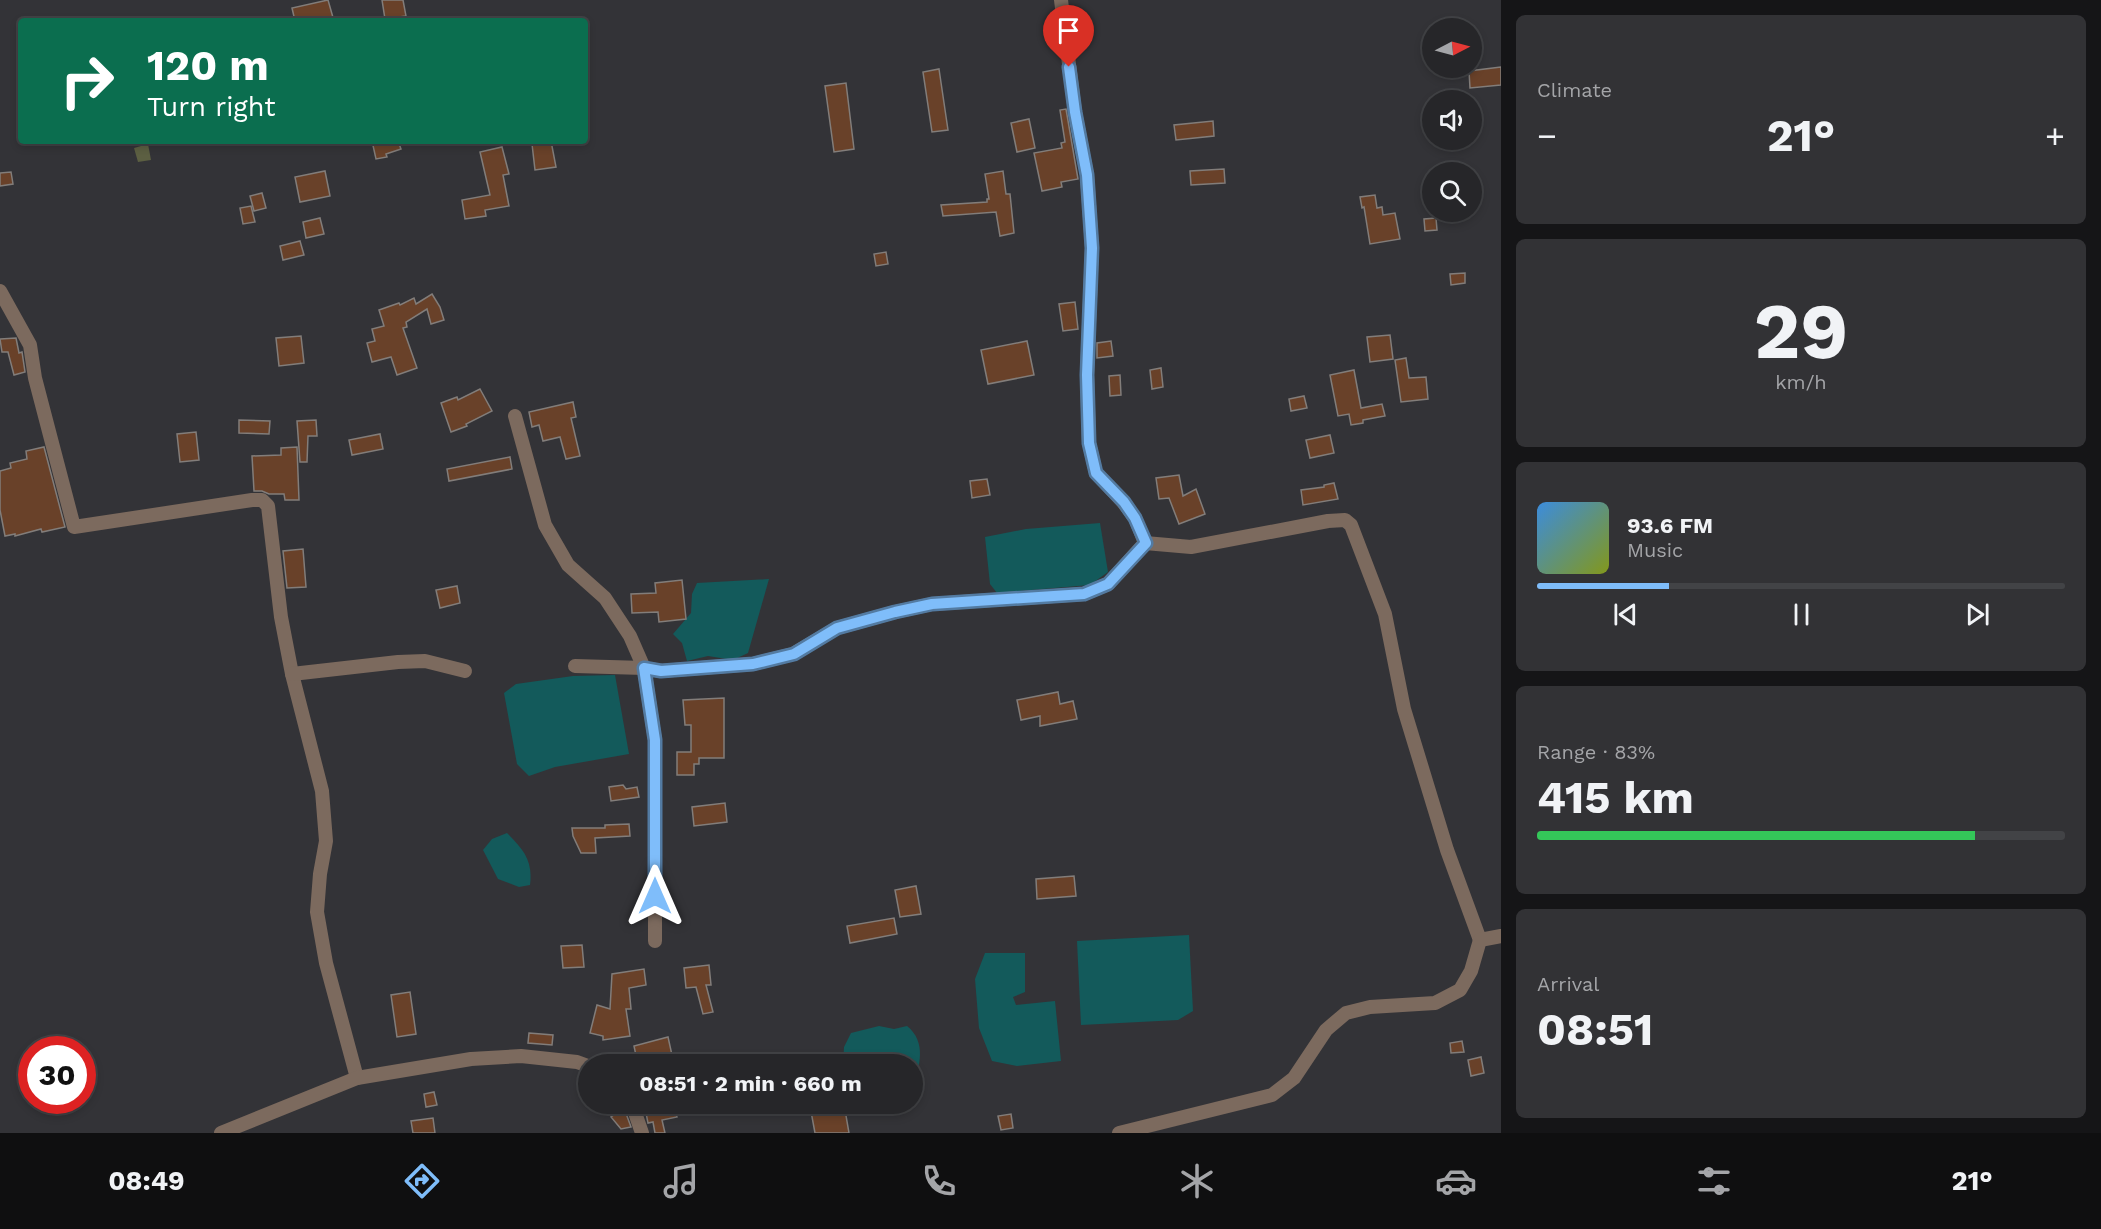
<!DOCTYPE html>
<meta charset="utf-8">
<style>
:root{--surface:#262629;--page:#323235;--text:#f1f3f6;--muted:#a4a5a8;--line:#424346;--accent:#7fbdfa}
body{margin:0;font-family:"Work Sans",sans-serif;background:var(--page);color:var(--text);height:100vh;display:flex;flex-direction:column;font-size:22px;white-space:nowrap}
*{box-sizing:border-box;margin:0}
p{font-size:20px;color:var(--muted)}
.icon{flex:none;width:33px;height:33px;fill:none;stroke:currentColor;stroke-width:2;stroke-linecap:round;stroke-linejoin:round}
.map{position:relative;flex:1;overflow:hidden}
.details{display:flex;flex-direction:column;gap:15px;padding:15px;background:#151517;width:600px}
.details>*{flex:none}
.hud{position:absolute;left:18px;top:18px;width:570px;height:126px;border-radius:6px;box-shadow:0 3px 9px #0003,0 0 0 2px var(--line);background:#0b6e4f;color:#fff;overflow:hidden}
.needle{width:39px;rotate:84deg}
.fabs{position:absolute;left:1422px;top:18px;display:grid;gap:12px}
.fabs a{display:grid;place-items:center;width:60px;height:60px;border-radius:50%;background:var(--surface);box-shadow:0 3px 9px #0003,0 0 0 2px var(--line);font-size:30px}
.speed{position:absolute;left:18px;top:1036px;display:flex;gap:12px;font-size:30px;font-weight:700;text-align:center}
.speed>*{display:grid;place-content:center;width:78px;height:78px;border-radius:50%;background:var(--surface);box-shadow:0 3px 9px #0003,0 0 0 2px var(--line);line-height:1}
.speed .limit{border:9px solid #d22;background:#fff;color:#111}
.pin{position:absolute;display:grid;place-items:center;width:51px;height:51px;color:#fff;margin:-62px -26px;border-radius:50% 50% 50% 0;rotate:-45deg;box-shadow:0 0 6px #0007}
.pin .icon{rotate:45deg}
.me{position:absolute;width:66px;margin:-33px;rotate:0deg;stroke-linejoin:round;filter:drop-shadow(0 0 4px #0008)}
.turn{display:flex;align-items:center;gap:21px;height:126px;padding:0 30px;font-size:27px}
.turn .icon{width:78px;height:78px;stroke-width:2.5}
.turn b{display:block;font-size:42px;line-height:51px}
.big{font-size:45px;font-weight:700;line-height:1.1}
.details .card{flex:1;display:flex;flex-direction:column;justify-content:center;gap:9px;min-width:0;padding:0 21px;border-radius:9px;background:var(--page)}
.details .dial{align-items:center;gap:0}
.dial b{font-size:78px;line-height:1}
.song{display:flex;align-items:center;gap:18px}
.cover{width:72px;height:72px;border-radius:9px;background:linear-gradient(135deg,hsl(210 70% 55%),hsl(70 70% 35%))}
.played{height:6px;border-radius:3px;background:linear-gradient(90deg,var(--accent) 25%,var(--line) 25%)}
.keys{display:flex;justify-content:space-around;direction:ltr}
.heat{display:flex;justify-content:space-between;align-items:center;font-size:33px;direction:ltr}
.charge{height:9px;border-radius:4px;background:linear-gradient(90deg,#34c759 83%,var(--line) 0)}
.trip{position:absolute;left:578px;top:1054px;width:345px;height:60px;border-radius:30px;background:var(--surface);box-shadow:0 3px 9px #0003,0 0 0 2px var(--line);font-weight:700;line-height:60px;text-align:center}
.menu{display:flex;height:96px;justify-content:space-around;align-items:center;background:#0f0f10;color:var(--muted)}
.menu .icon{width:42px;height:42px}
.menu .on{color:var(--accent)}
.menu b{font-size:27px;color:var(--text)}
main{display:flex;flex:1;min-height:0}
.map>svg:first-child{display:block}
</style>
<main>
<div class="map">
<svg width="1501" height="1133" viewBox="0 0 1501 1133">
<rect width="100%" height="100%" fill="#333337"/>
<path fill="#5c5f42" d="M148 144 151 160 138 162 134 148Z"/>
<g fill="#135a5b">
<path d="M1100 523 1108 572 1090 585 997 593 990 584 985 537 1026 529Z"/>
<path d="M769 579 748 653 733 660 708 656 687 661 682 643 673 634 691 613 692 594 697 583Z"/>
<path d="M615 675 629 754 555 767 529 776 517 764 504 693 516 684 573 676Z"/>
<path d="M507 833C524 850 533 861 530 885L519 887 498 879 483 850 492 839Z"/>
<path d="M1189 935 1193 1011 1178 1020 1081 1025 1077 941Z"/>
<path d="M985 953H1025V992L1013 997 1016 1005 1055 1001 1061 1061 1017 1066 992 1061 979 1028 975 979Z"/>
<path d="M879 1026 894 1029 907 1026C927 1042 920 1067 912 1087V1065H843L844 1047 851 1033Z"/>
</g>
<g fill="#694129" stroke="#827d7a" stroke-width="1.5">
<path d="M328 0 334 21H295L292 8Z"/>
<path d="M382 0H403L406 16 385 19Z"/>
<path d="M1501 67V85L1470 88 1469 71Z"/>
<path d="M939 69 948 130 932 132 923 72Z"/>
<path d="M846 83 854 149 834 152 825 86Z"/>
<path d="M1066 109 1078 179 1061 182 1062 187 1042 191 1034 153 1062 148 1061 143 1065 142 1060 110Z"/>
<path d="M1029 119 1035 148 1017 152 1011 123Z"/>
<path d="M1213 121 1214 136 1176 140 1174 125Z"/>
<path d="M372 141H398L401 149 386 154 387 157 376 159Z"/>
<path d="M551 141 556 167 535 170 532 144Z"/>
<path d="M502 147 509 174 503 175 509 206 485 210 486 216 465 219 462 200 490 195 480 152Z"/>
<path d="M1224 169 1225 183 1191 185 1190 171Z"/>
<path d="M325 171 330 196 300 202 295 177Z"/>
<path d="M1003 171 1006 194H1010L1014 233 1000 236 996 212 943 216 941 205 987 202V199H989L985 174Z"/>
<path d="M11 172 13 184 0 186V173Z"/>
<path d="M262 193 266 208 254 211 250 196Z"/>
<path d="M1375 195 1377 208 1382 207 1383 215 1395 213 1400 239 1370 244 1364 207 1362 208 1360 197Z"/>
<path d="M251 206 255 222 243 224 240 208Z"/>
<path d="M320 218 324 234 306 238 303 222Z"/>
<path d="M1436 218 1437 230 1425 231 1424 219Z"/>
<path d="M300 241 304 255 283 260 280 246Z"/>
<path d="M886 252 888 264 876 266 874 254Z"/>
<path d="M1465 273V283L1451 285 1450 274Z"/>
<path d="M432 294 440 307 444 320 431 324 427 309 406 322 407 327 403 328 417 368 397 375 391 357 372 362 367 343 375 341 372 329 384 326 379 310 399 303 400 305 414 298 416 304Z"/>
<path d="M1075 302 1078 329 1063 331 1059 304Z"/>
<path d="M1390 335 1393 359 1370 362 1367 337Z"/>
<path d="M301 336 304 363 279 366 276 338Z"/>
<path d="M16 338 19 353 22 352 25 372 14 375 8 352H2L0 339Z"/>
<path d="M1027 341 1034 375 988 384 981 350Z"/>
<path d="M1111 341 1113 356 1097 358V343Z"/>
<path d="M1406 358 1409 378 1426 377 1428 399 1401 402 1395 360Z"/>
<path d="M1161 368 1163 387 1152 389 1150 370Z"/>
<path d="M1354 370 1361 408 1382 404 1385 416 1363 420V423L1351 425 1349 414 1338 416 1330 375Z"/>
<path d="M1120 375 1121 395 1110 396 1109 376Z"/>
<path d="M480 389 492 411 466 424 467 426 451 432 441 403 457 397 458 400Z"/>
<path d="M1304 396 1307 408 1291 411 1289 399Z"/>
<path d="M573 402 576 417 571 418 580 456 566 459 560 437 543 441 539 425 532 427 529 412Z"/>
<path d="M239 420 270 421 269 434 239 433Z"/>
<path d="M316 420 317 436H308L307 462H300L297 421Z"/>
<path d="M196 432 199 460 180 462 177 434Z"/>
<path d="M380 434 383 449 352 455 349 440Z"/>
<path d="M1330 435 1334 453 1310 458 1306 440Z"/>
<path d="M44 447 65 527 42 532 41 529 15 536V534L5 536 0 510V471L11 468 10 463 27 459 26 451Z"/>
<path d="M297 447 299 500H285L284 494H269L262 491H254L252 456 281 455V448Z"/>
<path d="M510 457 512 469 449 481 447 469Z"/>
<path d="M1179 475 1183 496 1196 489 1205 514 1179 524 1169 498 1159 499 1156 478Z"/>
<path d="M987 479 990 495 972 498 970 481Z"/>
<path d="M1334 483 1338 499 1303 505 1301 490 1324 487V485Z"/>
<path d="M303 549 306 587 287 588 283 551Z"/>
<path d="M682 580 686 619 659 622 658 612 632 613 631 594 656 593 655 583Z"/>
<path d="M457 586 460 603 440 608 436 590Z"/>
<path d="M1058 692 1060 704 1073 701 1077 719 1040 726V716L1021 720 1017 700Z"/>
<path d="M724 698V758H699V764H694V775H677V752H691V725H685L683 700Z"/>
<path d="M623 785 626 789 637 787 639 797 611 801 609 787Z"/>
<path d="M725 803 727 822 694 826 692 807Z"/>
<path d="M629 824 630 836 595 838 596 853H581L573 836 572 828H605V825Z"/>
<path d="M1074 876 1076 896 1037 899 1036 879Z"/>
<path d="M916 886 921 914 900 917 895 890Z"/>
<path d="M894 918 897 934 850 943 847 926Z"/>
<path d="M582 945 584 967 563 968 561 946Z"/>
<path d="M709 965 711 985H706L713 1012 703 1014 696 987 686 988 684 968Z"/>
<path d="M644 969 646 985 629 988 631 1009H626L630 1036 603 1040V1036L590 1033 597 1005 610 1009 612 974Z"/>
<path d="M410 992 416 1034 397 1037 391 995Z"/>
<path d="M529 1033 553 1035 552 1045 528 1043Z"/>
<path d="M668 1037 672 1055 667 1057 669 1065H638L634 1046Z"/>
<path d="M1462 1041 1464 1052 1451 1053 1450 1043Z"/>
<path d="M1481 1057 1484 1073 1471 1076 1468 1060Z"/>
<path d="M434 1092 437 1105 426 1107 424 1094Z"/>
<path d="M648 1104H673L677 1117 662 1120 665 1133H655L653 1122 648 1123 645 1108 648 1107Z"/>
<path d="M822 1104H844L849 1133H815L810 1106Z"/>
<path d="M624 1108 631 1127 621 1129 611 1117Z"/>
<path d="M1011 1114 1013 1128 1001 1130 998 1116Z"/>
<path d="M433 1118 435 1133H413L411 1121Z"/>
</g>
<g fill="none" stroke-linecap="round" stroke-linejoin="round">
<g stroke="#7c6a5e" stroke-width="14">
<path d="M1061 0 1075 112 1087 175 1092 248 1087 375 1089 443 1096 473 1123 502 1135 518 1145 543"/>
<path d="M0 291 30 345 35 378 74 527 252 500H262L268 506 281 617 292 674 322 791 326 841 320 874 317 912 326 963 357 1078"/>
<path d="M515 416 545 525 568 565 605 598 630 636 644 668 661 671 753 664 793 654 837 628 895 612 932 604 1084 594 1108 584 1145 543 1191 547 1328 521 1345 520 1351 525 1385 614 1404 709 1447 850 1480 940"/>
<path d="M575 666 644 668 655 740V941"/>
<path d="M292 674 398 662 425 661 465 671"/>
<path d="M632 1104 642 1133"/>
<path d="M221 1133 357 1078 471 1059 521 1056 577 1062 588 1066"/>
<path d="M1119 1133 1272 1095 1294 1078 1326 1030 1346 1013 1370 1007 1435 1003 1460 990 1471 971 1480 940 1501 936"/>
</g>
</g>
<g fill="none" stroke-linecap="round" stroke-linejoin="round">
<g stroke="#537ba2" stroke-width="15">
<path id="route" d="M655 896V740L644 668 661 671 753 664 794 654 837 628 895 612 932 604 1084 594 1108 584 1146 543 1135 518 1124 502 1096 473 1089 443 1087 375 1092 248 1087 175 1075 112 1069 67"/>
</g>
<use href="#route" stroke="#7fbdfa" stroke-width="10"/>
</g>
</svg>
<div class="fabs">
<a><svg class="needle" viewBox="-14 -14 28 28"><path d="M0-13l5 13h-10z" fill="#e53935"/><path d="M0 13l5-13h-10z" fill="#a4a5a8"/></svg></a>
<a><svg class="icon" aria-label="sound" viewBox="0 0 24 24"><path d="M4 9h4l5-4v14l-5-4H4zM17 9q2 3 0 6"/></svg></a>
<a><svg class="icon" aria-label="search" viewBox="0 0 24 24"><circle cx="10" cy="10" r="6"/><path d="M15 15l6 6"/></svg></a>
</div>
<div class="speed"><div class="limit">30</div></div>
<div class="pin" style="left:1069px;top:67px;background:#d93025"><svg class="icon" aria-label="arrive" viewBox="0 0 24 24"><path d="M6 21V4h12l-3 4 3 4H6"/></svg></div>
<svg class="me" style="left:655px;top:896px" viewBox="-20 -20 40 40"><path d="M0-17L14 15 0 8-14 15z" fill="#7fbdfa" stroke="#fff" stroke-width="4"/></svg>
<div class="trip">08:51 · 2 min · 660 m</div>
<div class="hud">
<div class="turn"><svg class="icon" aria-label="right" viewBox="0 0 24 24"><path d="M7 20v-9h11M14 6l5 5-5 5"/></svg><div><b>120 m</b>Turn right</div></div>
</div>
</div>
<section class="details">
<div class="card"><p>Climate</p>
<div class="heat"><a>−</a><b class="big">21°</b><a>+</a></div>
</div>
<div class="card dial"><b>29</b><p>km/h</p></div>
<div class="card">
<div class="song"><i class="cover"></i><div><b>93.6 FM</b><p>Music</p></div></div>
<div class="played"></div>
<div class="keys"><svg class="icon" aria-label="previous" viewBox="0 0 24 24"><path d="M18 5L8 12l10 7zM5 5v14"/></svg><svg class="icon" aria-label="pause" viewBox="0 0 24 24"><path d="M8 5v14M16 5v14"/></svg><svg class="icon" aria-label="next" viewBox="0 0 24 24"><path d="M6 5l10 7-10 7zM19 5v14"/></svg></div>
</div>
<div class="card"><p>Range · 83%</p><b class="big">415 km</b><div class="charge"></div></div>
<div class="card"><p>Arrival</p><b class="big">08:51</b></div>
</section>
</main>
<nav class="menu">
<b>08:49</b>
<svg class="icon on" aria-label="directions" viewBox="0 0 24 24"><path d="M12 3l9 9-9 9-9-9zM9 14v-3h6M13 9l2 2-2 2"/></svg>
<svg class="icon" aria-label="music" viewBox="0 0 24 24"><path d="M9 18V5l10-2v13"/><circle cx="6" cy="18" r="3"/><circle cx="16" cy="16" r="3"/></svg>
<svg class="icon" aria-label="phone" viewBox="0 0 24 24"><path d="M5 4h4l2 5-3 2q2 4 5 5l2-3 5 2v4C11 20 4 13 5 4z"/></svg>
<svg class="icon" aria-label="climate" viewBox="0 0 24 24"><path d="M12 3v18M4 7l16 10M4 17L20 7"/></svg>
<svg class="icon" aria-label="car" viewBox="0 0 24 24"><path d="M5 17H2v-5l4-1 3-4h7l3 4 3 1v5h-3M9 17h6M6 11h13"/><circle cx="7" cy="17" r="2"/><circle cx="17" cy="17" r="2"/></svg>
<svg class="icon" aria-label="filters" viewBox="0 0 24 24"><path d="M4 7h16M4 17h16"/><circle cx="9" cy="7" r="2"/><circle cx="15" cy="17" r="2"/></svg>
<b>21°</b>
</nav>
